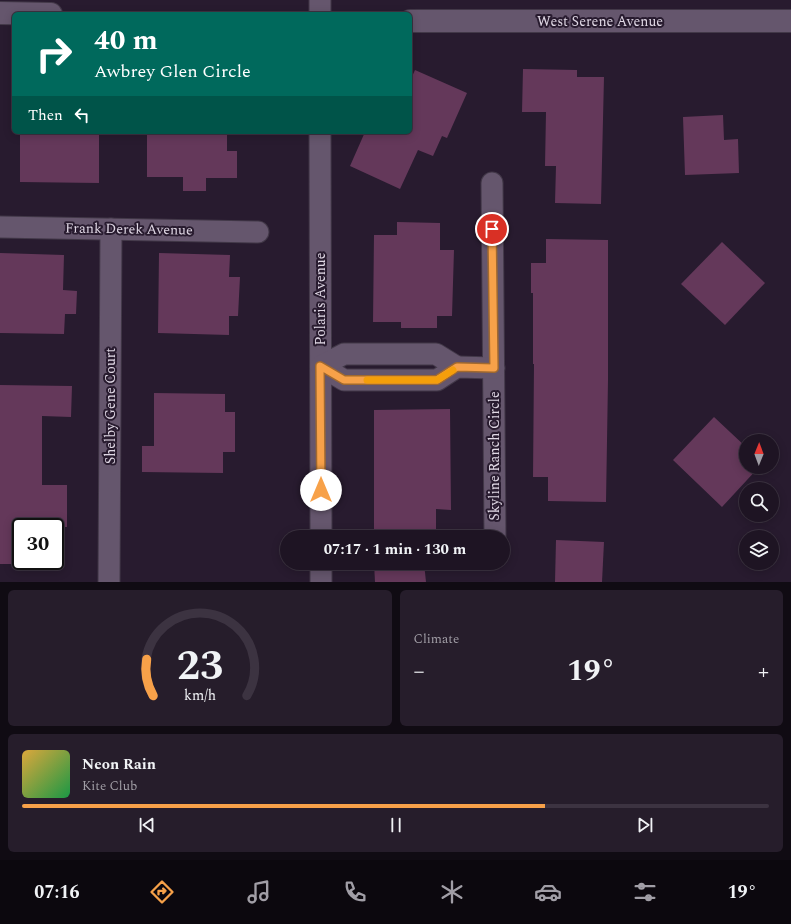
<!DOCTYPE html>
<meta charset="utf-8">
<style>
:root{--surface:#1e1423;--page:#261d2b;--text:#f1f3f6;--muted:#a19ea6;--line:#3c3341;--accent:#f7a149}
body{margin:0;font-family:Spectral,serif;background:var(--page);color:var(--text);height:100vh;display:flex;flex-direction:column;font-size:15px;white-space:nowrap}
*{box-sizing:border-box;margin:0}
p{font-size:13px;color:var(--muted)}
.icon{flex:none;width:22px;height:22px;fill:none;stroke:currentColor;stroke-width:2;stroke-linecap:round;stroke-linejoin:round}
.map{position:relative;height:582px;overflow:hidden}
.panel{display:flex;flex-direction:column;gap:8px;padding:8px;background:#100b13;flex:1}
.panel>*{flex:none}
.guide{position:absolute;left:12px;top:12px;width:400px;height:122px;border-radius:6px;box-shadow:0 2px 10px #0003,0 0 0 1px var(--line);background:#00695c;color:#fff;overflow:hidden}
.needle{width:26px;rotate:1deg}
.controls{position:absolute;left:739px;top:434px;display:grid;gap:8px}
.controls a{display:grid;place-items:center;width:40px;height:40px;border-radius:50%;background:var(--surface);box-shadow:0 2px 10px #0003,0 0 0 1px var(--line);font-size:20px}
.speed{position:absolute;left:12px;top:518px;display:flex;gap:8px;font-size:20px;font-weight:700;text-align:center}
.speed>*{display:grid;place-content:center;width:52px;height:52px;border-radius:50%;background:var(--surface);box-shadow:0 2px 10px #0003,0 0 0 1px var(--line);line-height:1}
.speed .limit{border:2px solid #111;border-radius:6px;background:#fff;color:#111}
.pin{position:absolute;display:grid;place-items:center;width:34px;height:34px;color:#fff;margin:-17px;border:2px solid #fff;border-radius:50%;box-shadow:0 1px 4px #0007}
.me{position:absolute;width:44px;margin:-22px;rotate:0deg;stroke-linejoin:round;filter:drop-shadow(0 0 3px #0008)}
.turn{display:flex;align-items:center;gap:14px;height:84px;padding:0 16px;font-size:18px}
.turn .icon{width:52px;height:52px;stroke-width:2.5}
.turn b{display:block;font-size:28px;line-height:34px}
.then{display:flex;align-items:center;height:38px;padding:0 16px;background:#0003;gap:8px;font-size:15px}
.big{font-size:30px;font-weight:700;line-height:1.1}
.panel .tile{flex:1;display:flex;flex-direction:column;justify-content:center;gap:6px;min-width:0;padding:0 14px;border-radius:6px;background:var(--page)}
.panel .dial{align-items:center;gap:0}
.dial svg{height:104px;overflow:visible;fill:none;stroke:var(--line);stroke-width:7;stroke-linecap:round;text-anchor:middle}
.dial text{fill:var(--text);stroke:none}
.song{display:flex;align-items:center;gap:12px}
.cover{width:48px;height:48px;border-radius:6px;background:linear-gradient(135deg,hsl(40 70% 55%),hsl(140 70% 35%))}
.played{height:4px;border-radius:2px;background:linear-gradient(90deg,var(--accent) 70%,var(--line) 70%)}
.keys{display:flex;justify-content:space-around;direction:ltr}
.heat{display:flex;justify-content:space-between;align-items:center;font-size:22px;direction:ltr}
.panel .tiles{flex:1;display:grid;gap:8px;grid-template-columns:1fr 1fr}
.tile:last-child{grid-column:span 2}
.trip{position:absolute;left:280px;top:530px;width:230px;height:40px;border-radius:20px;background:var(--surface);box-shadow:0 2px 10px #0003,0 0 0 1px var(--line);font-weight:700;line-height:40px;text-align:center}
.menu{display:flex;height:64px;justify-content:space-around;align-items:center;background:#0c080e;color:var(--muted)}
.menu .icon{width:28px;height:28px}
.menu .selected{color:var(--accent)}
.menu b{font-size:18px;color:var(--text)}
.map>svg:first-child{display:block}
</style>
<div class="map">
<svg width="791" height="582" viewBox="0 0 791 582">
<rect width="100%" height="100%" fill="#281b2f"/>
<g fill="#64385a">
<path d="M523 69 577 70V77H604L601 204 555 203 556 166H545L546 112H522Z"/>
<path d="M415 70 467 93 447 138 442 136 433 156 418 150 400 189 350 166 365 132H410V81Z"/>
<path d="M723 115 724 140 738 139 739 173 685 175 683 117Z"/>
<path d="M20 132H99V183L20 182Z"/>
<path d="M147 132H227V151H237V178H206V191H183V177H147Z"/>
<path d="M397 222 440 223V250H454L452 316H437V328H401V322H373L374 235H397Z"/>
<path d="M546 239 608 240V380L606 502 548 501V477H533L534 364H533V293H531V263H546Z"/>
<path d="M722 242 765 283 725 325 681 284Z"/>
<path d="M0 253 64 255 63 290 77 291 76 314H65L64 334 0 333Z"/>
<path d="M159 253 230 255 229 277H240L238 316H229V335L158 333Z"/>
<path d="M0 385 72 386 71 417 42 416V485H67V527H21V564H0Z"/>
<path d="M154 393 225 394V412H235V452H223V473L142 472V446H154Z"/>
<path d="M450 409 451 510 436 509V533H421L422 537H374V410Z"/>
<path d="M714 417 746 447V467H759L722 507 673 460Z"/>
<path d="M556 540 604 542 602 582H555Z"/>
<path d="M374 563H424L426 582H375Z"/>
</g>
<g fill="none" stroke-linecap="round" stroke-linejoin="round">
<g stroke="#423848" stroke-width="23">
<g id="street">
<path d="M320 0V14"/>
<path d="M320 132 321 537"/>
<path d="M492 183 495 537"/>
<path d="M0 227 258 232"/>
<path d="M321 366 344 380H437L457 367 494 368"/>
<path d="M321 366 344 354H436L457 367"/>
<path d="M321 563V582"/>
<path d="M109 582 111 229"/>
</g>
</g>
<g stroke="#423848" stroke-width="24">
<g id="secondary">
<path d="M0 13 51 14"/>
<path d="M410 21H791"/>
</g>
</g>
<use href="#street" stroke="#65566d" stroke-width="21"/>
<use href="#secondary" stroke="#65566d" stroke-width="22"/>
</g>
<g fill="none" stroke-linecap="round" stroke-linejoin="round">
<g stroke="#a1692f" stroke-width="10">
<path id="route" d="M321 490 320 366 344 380H437L457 367 494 368 492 229"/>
</g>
<use href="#route" stroke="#f7a149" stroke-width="7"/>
<path stroke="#f59e0b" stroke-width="7" d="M367 380H437L453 370"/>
</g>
<g text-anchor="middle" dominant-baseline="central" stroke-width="4" stroke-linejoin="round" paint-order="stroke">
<g font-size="14" fill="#e0d8e5" stroke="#281b2f">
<text x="600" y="21">West Serene Avenue</text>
<text transform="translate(129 229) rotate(1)">Frank Derek Avenue</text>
<text transform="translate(320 299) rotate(-90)">Polaris Avenue</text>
<text transform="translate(110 406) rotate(-90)">Shelby Gene Court</text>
<text transform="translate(494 456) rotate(-90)">Skyline Ranch Circle</text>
</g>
</g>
</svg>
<div class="controls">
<a><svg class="needle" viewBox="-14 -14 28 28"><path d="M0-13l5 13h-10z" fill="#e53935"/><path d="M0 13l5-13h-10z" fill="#a19ea6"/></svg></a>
<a><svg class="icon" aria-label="search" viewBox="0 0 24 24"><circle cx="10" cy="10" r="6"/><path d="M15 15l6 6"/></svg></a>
<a><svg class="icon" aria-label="layers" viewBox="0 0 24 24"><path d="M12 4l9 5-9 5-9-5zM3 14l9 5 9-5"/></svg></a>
</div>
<div class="speed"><div class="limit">30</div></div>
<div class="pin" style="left:492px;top:229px;background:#d93025"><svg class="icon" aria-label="arrive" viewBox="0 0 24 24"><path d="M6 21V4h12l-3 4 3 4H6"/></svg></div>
<svg class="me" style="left:321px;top:490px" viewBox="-20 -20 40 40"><circle r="19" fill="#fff"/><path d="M0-13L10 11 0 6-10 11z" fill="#f7a149"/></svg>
<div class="trip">07:17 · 1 min · 130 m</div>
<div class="guide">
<div class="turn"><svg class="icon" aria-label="right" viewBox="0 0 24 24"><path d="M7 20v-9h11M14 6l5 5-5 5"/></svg><div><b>40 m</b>Awbrey Glen Circle</div></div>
<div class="then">Then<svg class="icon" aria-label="left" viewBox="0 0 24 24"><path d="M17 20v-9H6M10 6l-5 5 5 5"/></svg></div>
</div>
</div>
<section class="panel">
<div class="tiles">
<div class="tile dial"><svg viewBox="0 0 100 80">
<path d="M14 69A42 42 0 1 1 86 69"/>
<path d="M14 69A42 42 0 0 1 9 41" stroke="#f7a149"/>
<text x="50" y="56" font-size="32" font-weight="700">23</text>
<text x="50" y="72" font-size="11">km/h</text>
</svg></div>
<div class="tile"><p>Climate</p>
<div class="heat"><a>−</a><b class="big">19°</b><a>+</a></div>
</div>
<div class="tile">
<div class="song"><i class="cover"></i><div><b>Neon Rain</b><p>Kite Club</p></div></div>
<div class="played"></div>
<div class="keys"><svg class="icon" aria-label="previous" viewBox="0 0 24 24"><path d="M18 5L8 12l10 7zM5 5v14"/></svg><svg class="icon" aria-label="pause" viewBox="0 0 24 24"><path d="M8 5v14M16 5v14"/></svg><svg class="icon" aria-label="next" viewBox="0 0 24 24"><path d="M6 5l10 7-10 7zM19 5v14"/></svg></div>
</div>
</div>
</section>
<nav class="menu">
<b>07:16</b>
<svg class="icon selected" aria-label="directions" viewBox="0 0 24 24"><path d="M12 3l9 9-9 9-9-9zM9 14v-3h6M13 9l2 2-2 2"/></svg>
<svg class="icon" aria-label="music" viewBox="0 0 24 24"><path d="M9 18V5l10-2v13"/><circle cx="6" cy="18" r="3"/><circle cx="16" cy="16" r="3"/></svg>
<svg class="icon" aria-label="phone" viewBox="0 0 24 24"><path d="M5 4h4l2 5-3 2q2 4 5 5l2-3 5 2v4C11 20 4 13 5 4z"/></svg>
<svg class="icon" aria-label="climate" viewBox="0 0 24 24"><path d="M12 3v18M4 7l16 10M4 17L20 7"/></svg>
<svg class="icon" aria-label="car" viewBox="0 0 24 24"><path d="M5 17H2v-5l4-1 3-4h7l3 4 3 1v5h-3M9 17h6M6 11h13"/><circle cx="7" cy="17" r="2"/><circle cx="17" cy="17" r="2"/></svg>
<svg class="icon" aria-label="filters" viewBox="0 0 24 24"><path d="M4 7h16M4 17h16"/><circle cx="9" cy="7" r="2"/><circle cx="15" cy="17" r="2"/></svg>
<b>19°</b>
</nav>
